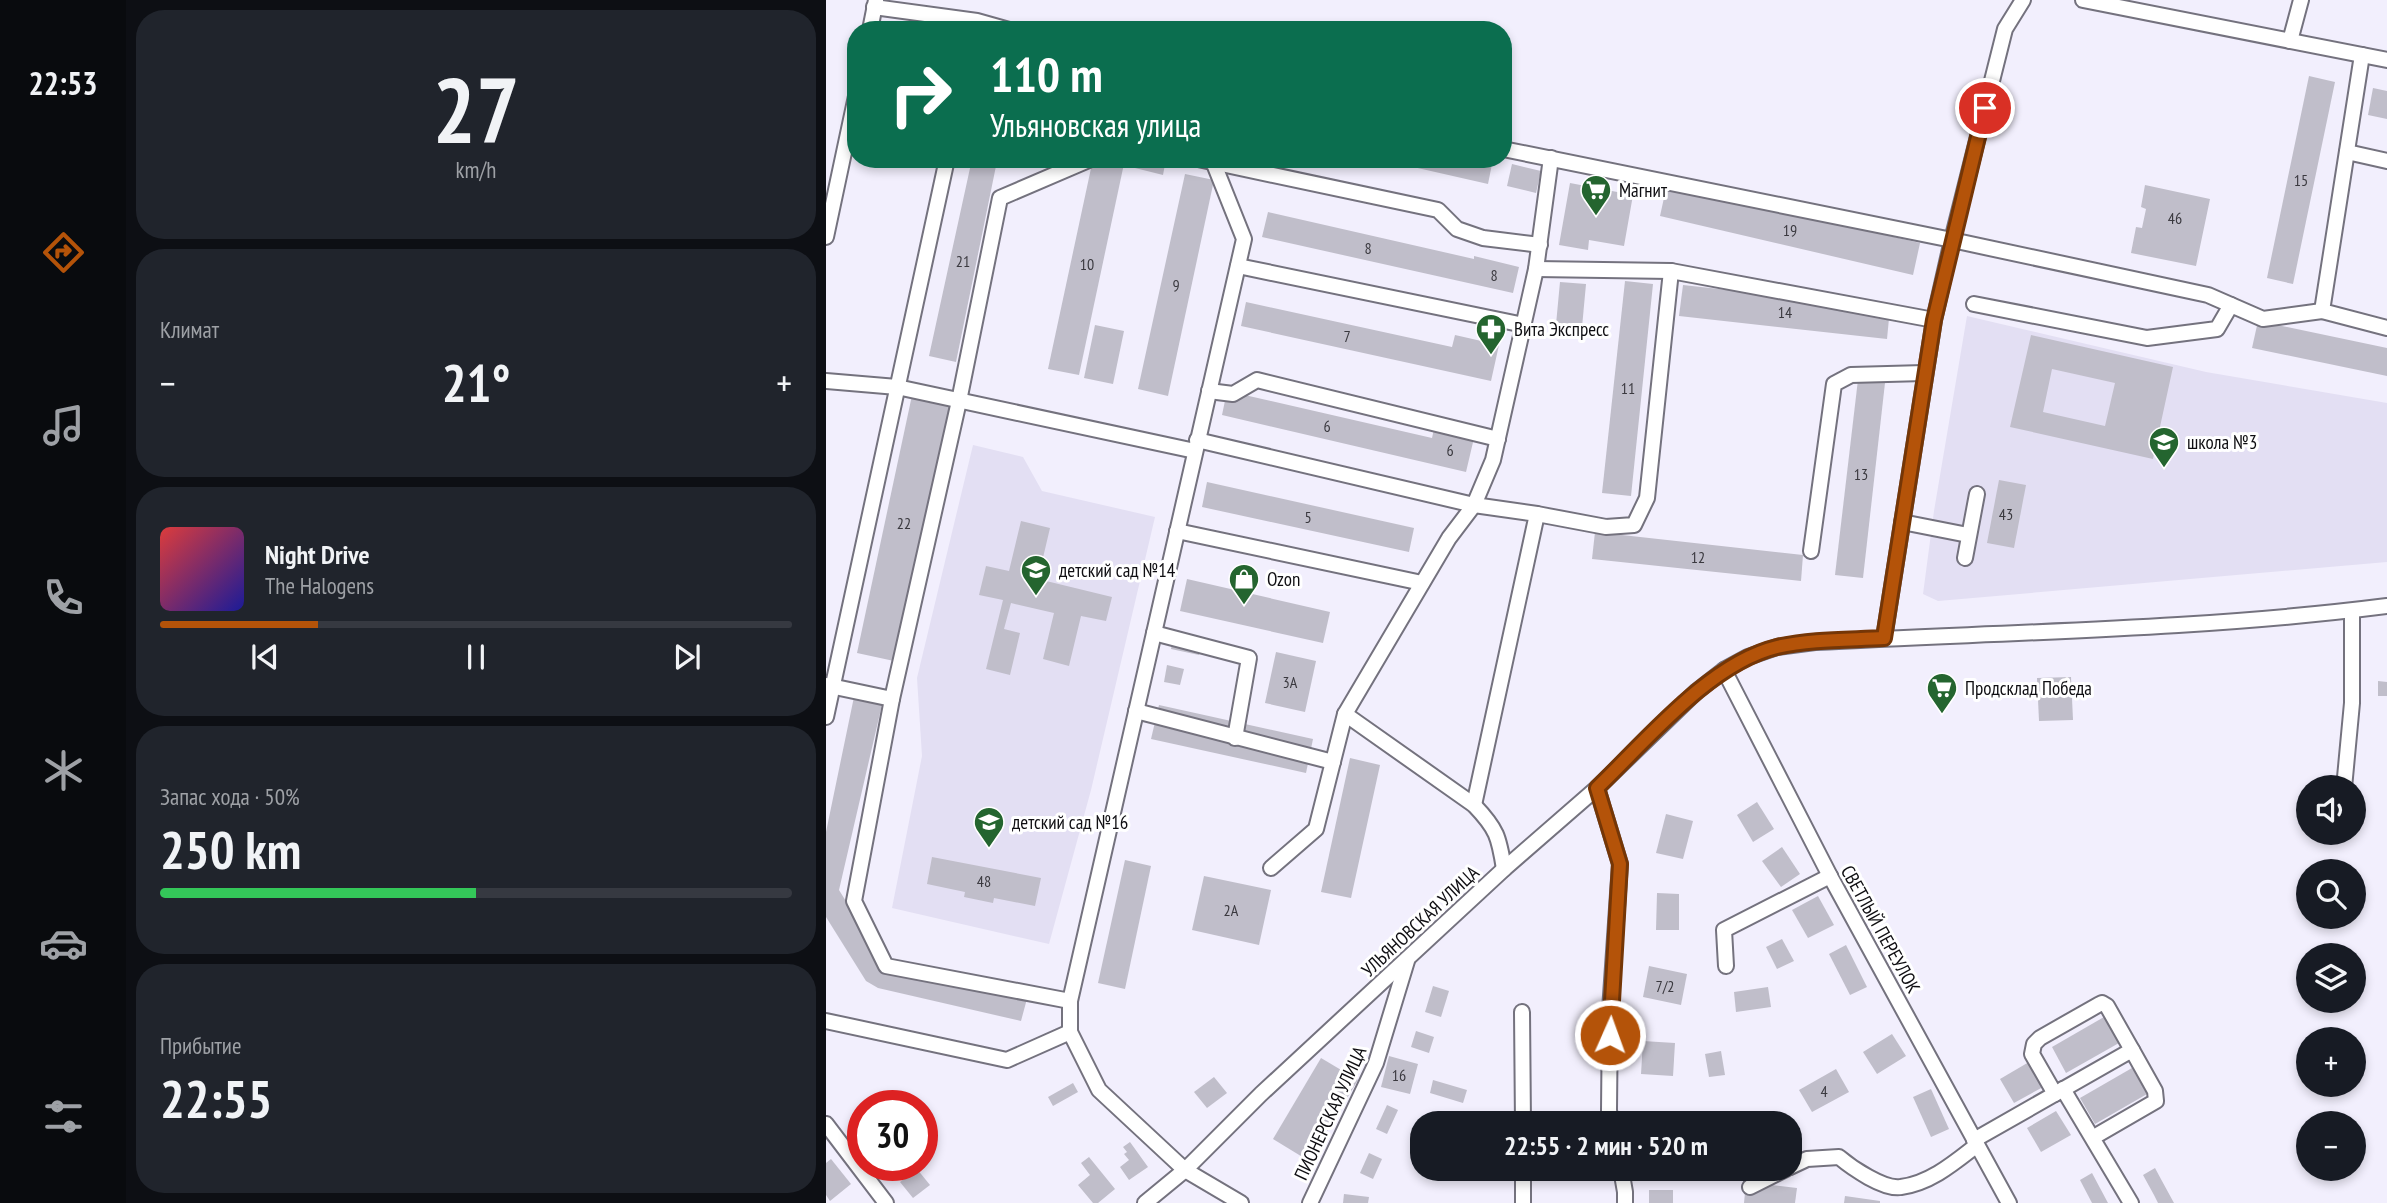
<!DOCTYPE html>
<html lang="ru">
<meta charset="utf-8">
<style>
:root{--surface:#171b24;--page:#20242c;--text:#f1f3f6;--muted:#9ea1a6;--line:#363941;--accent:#b45309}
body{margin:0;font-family:"PT Sans Narrow",sans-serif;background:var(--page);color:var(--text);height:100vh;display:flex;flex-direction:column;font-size:26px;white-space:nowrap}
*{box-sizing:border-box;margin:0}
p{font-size:23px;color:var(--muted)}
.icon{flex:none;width:38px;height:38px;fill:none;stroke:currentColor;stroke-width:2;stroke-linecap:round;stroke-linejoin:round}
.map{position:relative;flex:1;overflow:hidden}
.panel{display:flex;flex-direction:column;gap:10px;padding:10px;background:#0d0f14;width:700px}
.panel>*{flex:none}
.guide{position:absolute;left:21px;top:21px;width:665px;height:147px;border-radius:28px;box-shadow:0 4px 10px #0003;background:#0b6e4f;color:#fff;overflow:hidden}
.buttons{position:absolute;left:1470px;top:775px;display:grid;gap:14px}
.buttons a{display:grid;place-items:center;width:70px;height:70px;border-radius:50%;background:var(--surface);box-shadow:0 4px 10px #0003;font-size:35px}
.speed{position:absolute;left:21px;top:1090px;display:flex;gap:14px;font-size:35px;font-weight:700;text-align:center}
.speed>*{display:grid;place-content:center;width:91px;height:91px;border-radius:50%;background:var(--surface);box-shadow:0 4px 10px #0003;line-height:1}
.speed .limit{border:10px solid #d22;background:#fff;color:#111}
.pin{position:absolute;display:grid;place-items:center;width:60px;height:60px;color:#fff;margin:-30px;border:4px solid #fff;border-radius:50%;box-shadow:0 2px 7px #0007}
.me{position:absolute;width:77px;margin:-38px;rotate:2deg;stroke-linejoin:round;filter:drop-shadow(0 0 5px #0008)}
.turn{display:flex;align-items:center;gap:24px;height:147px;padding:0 28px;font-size:32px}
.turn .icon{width:91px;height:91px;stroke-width:2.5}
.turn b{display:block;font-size:49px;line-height:60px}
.big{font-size:52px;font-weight:700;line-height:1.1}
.panel .card{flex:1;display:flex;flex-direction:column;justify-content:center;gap:10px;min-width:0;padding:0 24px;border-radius:28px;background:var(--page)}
.panel .dial{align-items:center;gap:0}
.dial b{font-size:91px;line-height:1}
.song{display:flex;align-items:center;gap:21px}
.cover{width:84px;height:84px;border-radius:10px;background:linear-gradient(135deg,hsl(0 70% 55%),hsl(240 70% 35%))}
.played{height:7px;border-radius:4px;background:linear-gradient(90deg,var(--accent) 25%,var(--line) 25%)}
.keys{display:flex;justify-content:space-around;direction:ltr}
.heat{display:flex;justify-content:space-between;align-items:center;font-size:38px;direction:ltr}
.charge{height:10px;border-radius:5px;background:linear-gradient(90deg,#34c759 50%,var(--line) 0)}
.trip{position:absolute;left:584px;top:1111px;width:392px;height:70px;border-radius:28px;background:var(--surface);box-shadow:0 4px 10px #0003;font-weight:700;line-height:70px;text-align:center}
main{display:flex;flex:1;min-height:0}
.tabs{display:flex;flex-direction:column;width:126px;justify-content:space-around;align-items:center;background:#090b0e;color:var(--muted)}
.tabs .icon{width:49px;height:49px}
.tabs .selected{color:var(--accent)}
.tabs b{font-size:32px;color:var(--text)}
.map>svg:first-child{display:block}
</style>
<main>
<nav class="tabs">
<b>22:53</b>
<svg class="icon selected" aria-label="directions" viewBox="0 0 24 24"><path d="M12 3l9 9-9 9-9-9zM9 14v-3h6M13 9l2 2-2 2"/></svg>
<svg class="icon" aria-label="music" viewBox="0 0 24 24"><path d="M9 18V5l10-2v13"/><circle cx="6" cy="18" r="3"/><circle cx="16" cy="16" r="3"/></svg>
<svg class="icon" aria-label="phone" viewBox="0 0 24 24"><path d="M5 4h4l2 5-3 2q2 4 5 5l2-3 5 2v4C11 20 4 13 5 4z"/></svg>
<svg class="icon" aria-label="climate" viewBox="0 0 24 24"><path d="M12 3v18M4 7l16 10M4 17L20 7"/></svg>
<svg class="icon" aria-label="car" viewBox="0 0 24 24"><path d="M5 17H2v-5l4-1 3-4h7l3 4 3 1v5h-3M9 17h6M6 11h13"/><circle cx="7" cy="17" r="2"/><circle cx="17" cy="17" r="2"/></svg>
<svg class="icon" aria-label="filters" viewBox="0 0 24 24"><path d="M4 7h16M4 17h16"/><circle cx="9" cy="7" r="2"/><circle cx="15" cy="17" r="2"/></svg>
</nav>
<section class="panel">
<div class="card dial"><b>27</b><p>km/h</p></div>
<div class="card"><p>Климат</p>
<div class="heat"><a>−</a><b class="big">21°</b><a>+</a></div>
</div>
<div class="card">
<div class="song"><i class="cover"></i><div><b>Night Drive</b><p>The Halogens</p></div></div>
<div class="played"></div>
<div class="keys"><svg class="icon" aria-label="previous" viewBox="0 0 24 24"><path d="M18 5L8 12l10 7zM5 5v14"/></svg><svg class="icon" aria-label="pause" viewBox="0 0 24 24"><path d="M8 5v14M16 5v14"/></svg><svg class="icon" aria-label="next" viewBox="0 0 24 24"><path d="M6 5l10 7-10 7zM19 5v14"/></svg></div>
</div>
<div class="card"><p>Запас хода · 50%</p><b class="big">250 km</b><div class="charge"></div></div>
<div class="card"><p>Прибытие</p><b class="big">22:55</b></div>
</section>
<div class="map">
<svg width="1561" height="1203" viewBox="0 0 1561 1203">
<rect width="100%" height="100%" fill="#f2effd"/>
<g fill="#e3dff3">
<path d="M1141 316 1380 372 1561 403V562L1112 601 1097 594 1108 511Z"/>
<path d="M147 445 197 457 216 491 329 517 265 790 223 944 66 908 96 756 91 678Z"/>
</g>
<g fill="#c0beca" fill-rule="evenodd">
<path d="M1483 76 1509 82 1467 284 1441 278Z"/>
<path d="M1547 88 1561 91V119L1542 115Z"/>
<path d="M146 159H181L170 166 130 362 103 356Z"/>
<path d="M267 159H299L253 375 222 369Z"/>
<path d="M312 159H340L337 175 309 168Z"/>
<path d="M552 159H667L662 184Z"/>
<path d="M686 164 715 171 710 193 681 186Z"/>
<path d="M359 174 388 180 342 396 312 389Z"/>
<path d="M744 183 807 195 798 246 763 240 762 250 733 245Z"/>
<path d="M841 184 1094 243 1087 275 834 216Z"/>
<path d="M1319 185 1384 199 1370 266 1305 253 1310 227 1316 228 1320 209 1315 207Z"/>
<path d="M442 212 648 259V256L693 267 687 293 436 237Z"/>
<path d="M799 281 827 284 805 496 776 493Z"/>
<path d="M734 282 760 284 755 338 729 335Z"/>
<path d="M857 285 1064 308 1061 339 853 316Z"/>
<path d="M420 302 626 347 629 335 673 345 665 381 415 326Z"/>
<path d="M1432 321 1561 348V376L1426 348Z"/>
<path d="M269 325 298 331 287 384 258 378Z"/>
<path d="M1205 335 1347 367 1327 459 1184 427ZM1226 369 1289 383 1279 426 1217 412Z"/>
<path d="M1033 371 1060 374 1037 578 1009 575Z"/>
<path d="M88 386 126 394 68 661 31 653Z"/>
<path d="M401 391 606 438 608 429 648 438 640 472 396 415Z"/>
<path d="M1173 480 1200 485 1188 548 1161 543Z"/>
<path d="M381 482 588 528 583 552 376 507Z"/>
<path d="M195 521 224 528 212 579 286 597 280 621 255 616 243 666 217 659 228 613 185 603 178 629 194 633 184 675 160 669 177 600 153 595 160 566 183 571Z"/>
<path d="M769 532 977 555 975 581 766 559Z"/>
<path d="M361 579 504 612 497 643 354 611Z"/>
<path d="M348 632 376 637 373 655 345 649Z"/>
<path d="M450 652 490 661 479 712 439 703Z"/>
<path d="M341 665 358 669 354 685 338 682Z"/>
<path d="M1245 677 1247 720 1213 721 1211 678Z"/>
<path d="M1552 681 1561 682V696H1552Z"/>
<path d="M29 692 58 696 13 890 59 964 202 995 195 1021 52 988 40 981 0 917V832Z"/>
<path d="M333 705 487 739 480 773 325 739Z"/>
<path d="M524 758 554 765 525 898 495 892Z"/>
<path d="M931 802 948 829 927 842 911 815Z"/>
<path d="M840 814 867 821 857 859 830 853Z"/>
<path d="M956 847 974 874 955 887 936 861Z"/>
<path d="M106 857 215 878 209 906 168 898 167 903 138 897 139 892 101 884Z"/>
<path d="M299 860 325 866 299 989 272 983Z"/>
<path d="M378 876 445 890 433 945 366 930Z"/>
<path d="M831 893 853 894V930H830Z"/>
<path d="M992 896 1008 925 982 938 966 910Z"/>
<path d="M956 939 968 961 951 969 940 947Z"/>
<path d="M1020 945 1041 987 1024 995 1003 954Z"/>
<path d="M823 966 861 974 855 1005 817 997Z"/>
<path d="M607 986 623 991 615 1017 599 1012Z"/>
<path d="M942 987 945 1007 910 1012 908 992Z"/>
<path d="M1278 1017 1293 1043 1240 1073 1226 1047Z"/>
<path d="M590 1031 608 1037 603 1053 585 1047Z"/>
<path d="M1066 1034 1080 1056 1051 1074 1037 1052Z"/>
<path d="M817 1041 849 1043 847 1076 815 1074Z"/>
<path d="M895 1051 899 1075 883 1077 879 1054Z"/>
<path d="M563 1056 592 1064 584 1094 555 1087Z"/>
<path d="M495 1058 532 1080 483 1161 447 1139Z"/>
<path d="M1203 1062 1217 1087 1188 1103 1174 1079Z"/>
<path d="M1306 1068 1321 1094 1269 1124 1254 1098Z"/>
<path d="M1010 1069 1023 1092 986 1112 973 1090Z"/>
<path d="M388 1077 401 1093 381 1108 368 1092Z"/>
<path d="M607 1080 641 1090 637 1103 604 1093Z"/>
<path d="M247 1083 252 1092 227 1106 222 1097Z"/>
<path d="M1105 1089 1123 1129 1105 1137 1087 1097Z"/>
<path d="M561 1105 572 1110 561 1134 550 1129Z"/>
<path d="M1230 1111 1245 1135 1215 1152 1201 1128Z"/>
<path d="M946 1114 952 1124H930Z"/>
<path d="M822 1116 841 1117V1124H821Z"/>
<path d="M304 1142 322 1167 303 1180 294 1167 303 1160 298 1154 301 1152 297 1147Z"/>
<path d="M543 1153 556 1159 547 1179 534 1173Z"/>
<path d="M263 1157 289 1189 272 1203H267L252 1185 264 1175 255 1163Z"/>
<path d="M5 1159 25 1184 4 1201 0 1195V1163Z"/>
<path d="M1329 1168 1336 1181 1348 1203H1332L1328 1195 1317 1175Z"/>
<path d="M91 1169 104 1185 87 1198 74 1182Z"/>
<path d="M1266 1173 1282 1203H1266L1254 1180Z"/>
<path d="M920 1182 971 1188 969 1203H918Z"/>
<rect x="823" y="1190" width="24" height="13"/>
<path d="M518 1194 543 1197 542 1203H517Z"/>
<path d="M1019 1196 1054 1201V1203H1018Z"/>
</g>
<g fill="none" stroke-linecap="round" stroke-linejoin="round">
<g stroke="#74727e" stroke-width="18">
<g id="minor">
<path d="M1257 0 1561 60"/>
<path d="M48 7 151 21 183 30"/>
<path d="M44 30 50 0"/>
<path d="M1464 41 1475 0"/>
<path d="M1536 55 1496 311 1561 328"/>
<path d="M677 149 1126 240 1382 295 1437 319 1496 311"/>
<path d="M1521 152 1561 161"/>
<path d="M372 159 612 210 631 229 657 238 714 245"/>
<path d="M386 159 418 239 244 1001V1032L273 1090 359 1170 415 1203"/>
<path d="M0 237 30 96"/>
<path d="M412 266 698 325"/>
<path d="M710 269 845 271 1108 320"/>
<path d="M1148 304 1321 338 1391 329 1405 305"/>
<path d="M0 381 71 387 369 451"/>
<path d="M383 391 407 394 431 380 672 439"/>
<path d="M371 440 648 505 711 514 648 805"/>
<path d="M711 514 780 527 808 525 821 498 845 271"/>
<path d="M1076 522 1142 535"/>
<path d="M351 531 596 583"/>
<path d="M985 551 1008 384 1025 375 1098 373"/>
<path d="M1139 558 1151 494"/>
<path d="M328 633 423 658 409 738"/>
<path d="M1058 638 1108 320 1126 240 1179 29 1197 0"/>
<path d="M898 670 1004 876 1183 1203"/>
<path d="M0 685 66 699"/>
<path d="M310 711 507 762"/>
<path d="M0 717 121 159"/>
<path d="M771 788 794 864 784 1010 783 1110 785 1124"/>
<path d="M1518 788 1526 703V611"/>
<path d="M445 868 490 829 519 714"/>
<path d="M678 869C673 837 671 829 648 805L519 714 623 538 648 505 667 460 710 269 725 158"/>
<path d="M900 966 898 930 1004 876"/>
<path d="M244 1001 60 966 28 901 66 699 133 401 174 198 265 159"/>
<path d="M696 1012 697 1124"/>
<path d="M0 1021 181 1060 244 1032"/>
<path d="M1237 1089 1305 1203"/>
<path d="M1229 1094 1206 1054 1208 1044 1214 1038 1272 1005 1276 1003 1281 1006 1306 1050"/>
<path d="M0 1124 60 1203"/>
<path d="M1148 1140 1306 1050 1329 1091 1330 1101 1273 1134"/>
<path d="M964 1167 981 1159 1013 1157C1026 1168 1058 1190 1075 1187 1105 1183 1129 1162 1151 1145"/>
<path d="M795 1169 799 1192V1203"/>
<path d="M924 1187 960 1169"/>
<path d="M319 1203 359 1170 435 1094 678 869 771 788 871 691 898 670 922 657 951 647 989 642C1180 632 1372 630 1561 606"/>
<path d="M484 1203 550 1063 581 961"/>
<path d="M697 1203V1169"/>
</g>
</g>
<use href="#minor" stroke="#fff" stroke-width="14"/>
</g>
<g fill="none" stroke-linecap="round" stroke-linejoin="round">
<g stroke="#753606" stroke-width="18">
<path id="route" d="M784 1035 794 864 771 788C820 741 884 663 951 647 985 639 1023 640 1058 638L1108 320 1159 108"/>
</g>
<use href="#route" stroke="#b45309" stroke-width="12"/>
</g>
<defs>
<g id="supermarket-pin" transform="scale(1.575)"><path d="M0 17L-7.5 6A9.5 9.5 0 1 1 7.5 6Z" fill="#24652f" stroke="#fff"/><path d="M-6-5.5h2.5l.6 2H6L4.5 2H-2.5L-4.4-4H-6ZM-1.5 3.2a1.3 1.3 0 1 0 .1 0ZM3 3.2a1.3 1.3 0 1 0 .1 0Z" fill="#fff"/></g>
<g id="pharmacy-pin" transform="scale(1.575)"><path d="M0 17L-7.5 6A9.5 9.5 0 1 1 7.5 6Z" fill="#24652f" stroke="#fff"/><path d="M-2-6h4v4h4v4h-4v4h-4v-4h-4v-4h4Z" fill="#fff"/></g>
<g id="school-pin" transform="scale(1.575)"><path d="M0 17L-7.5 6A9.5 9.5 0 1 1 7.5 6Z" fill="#24652f" stroke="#fff"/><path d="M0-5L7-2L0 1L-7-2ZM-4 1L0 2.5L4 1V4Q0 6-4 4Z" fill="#fff"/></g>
<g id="shop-pin" transform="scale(1.575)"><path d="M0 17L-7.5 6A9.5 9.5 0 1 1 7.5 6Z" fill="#24652f" stroke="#fff"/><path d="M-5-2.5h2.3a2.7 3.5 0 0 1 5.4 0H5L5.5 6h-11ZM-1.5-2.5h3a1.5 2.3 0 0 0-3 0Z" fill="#fff"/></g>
</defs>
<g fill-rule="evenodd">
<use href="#supermarket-pin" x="770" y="190"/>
<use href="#pharmacy-pin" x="665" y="329"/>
<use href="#school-pin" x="1338" y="442"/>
<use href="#school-pin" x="210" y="570"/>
<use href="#shop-pin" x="418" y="579"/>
<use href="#supermarket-pin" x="1116" y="688"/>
<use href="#school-pin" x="163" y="822"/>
</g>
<g text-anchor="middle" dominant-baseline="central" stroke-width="6" stroke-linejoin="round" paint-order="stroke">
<g font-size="16" fill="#3a393f">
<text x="1475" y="180">15</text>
<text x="1349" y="218">46</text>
<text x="964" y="230">19</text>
<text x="542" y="248">8</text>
<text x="137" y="261">21</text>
<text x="261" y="264">10</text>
<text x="668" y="275">8</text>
<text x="350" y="285">9</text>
<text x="959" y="312">14</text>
<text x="521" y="336">7</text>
<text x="802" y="388">11</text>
<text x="501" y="426">6</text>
<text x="624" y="450">6</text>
<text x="1035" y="474">13</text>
<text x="1180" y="514">43</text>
<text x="482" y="517">5</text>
<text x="78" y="523">22</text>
<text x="872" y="557">12</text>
<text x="464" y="682">3А</text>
<text x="158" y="881">48</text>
<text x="405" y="910">2А</text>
<text x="839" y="986">7/2</text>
<text x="573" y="1075">16</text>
<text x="998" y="1091">4</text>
</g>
<g font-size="19" fill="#0e0d11" stroke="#fff" text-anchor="start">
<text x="793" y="190">Магнит</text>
<text x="688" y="329">Вита Экспресс</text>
<text x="1361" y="442">школа №3</text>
<text x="233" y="570">детский сад №14</text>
<text x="441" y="579">Ozon</text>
<text x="1139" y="688">Продсклад Победа</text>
<text x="186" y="822">детский сад №16</text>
</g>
<g font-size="19" fill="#0e0d11" stroke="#fff">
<text transform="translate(594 921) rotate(-43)">УЛЬЯНОВСКАЯ УЛИЦА</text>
<text transform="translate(1055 929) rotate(61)">СВЕТЛЫЙ ПЕРЕУЛОК</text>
<text transform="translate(504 1113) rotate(-65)">ПИОНЕРСКАЯ УЛИЦА</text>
</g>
</g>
</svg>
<div class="buttons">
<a><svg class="icon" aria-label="sound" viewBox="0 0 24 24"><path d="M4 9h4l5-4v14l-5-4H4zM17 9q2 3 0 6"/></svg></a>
<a><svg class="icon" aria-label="search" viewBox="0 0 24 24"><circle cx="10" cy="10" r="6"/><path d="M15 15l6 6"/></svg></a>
<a><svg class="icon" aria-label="layers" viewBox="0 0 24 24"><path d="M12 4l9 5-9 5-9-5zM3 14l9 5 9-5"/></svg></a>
<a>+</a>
<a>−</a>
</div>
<div class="speed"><div class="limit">30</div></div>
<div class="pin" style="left:1159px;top:108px;background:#d93025"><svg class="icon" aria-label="arrive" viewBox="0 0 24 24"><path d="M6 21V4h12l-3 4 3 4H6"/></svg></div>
<svg class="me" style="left:784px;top:1035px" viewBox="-20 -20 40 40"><circle r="17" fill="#b45309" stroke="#fff" stroke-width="3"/><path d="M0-11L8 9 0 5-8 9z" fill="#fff"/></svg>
<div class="trip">22:55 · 2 мин · 520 m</div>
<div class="guide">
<div class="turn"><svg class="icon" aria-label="right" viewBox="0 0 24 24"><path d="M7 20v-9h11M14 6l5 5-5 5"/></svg><div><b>110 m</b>Ульяновская улица</div></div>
</div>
</div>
</main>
